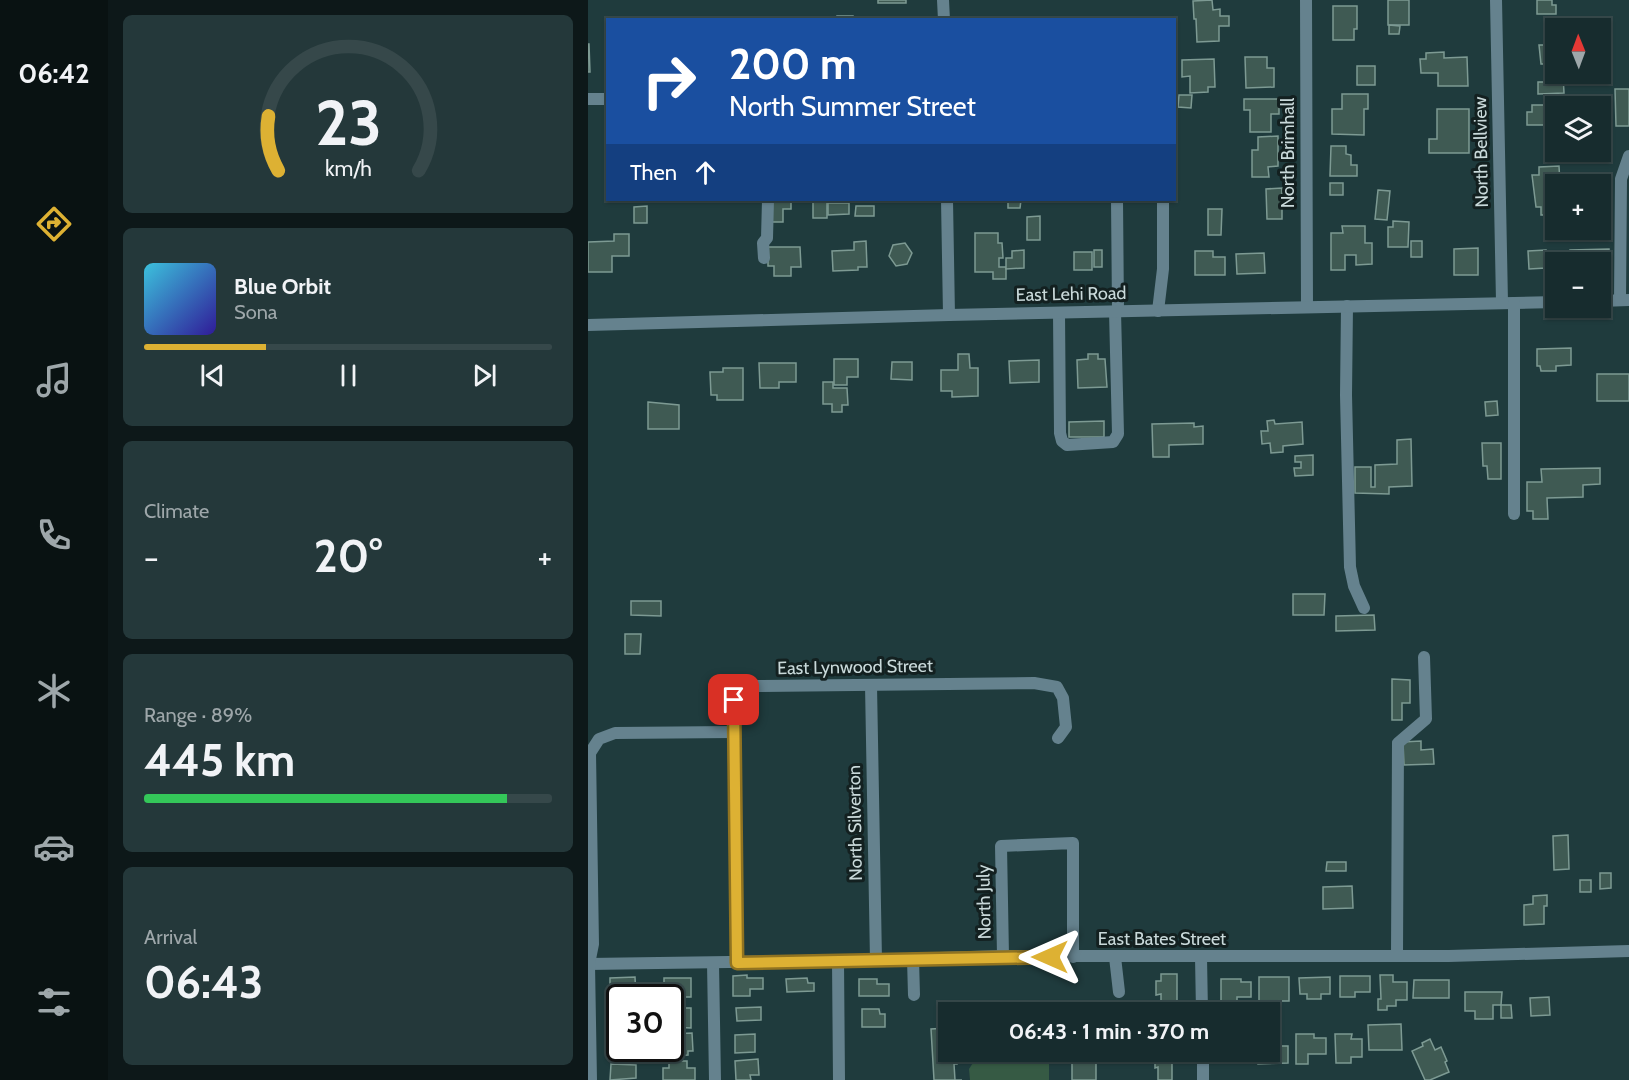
<!DOCTYPE html>
<meta charset="utf-8">
<style>
:root{--surface:#172c2e;--page:#24383a;--text:#f1f3f6;--muted:#9ea7aa;--line:#36484a;--accent:#ddb133}
body{margin:0;font-family:Cabin,sans-serif;background:var(--page);color:var(--text);height:100vh;display:flex;flex-direction:column;font-size:22px;white-space:nowrap}
*{box-sizing:border-box;margin:0}
p{font-size:20px;color:var(--muted)}
.icon{flex:none;width:33px;height:33px;fill:none;stroke:currentColor;stroke-width:2;stroke-linecap:round;stroke-linejoin:round}
.map{position:relative;flex:1;overflow:hidden}
.panel{display:flex;flex-direction:column;gap:15px;padding:15px;background:#0d1819;width:480px}
.panel>*{flex:none}
.hud{position:absolute;left:18px;top:18px;width:570px;height:183px;border-radius:0px;box-shadow:0 2px 4px #0004,0 0 0 2px var(--line);background:#1a4fa0;color:#fff;overflow:hidden}
.needle{width:39px;rotate:359deg}
.buttons{position:absolute;left:957px;top:18px;display:grid;gap:12px}
.buttons a{display:grid;place-items:center;width:66px;height:66px;border-radius:0px;background:var(--surface);box-shadow:0 2px 4px #0004,0 0 0 2px var(--line);font-size:30px}
.speed{position:absolute;left:18px;top:984px;display:flex;gap:12px;font-size:30px;font-weight:700;text-align:center}
.speed>*{display:grid;place-content:center;width:78px;height:78px;border-radius:50%;background:var(--surface);box-shadow:0 2px 4px #0004,0 0 0 2px var(--line);line-height:1}
.speed .limit{border:3px solid #111;border-radius:9px;background:#fff;color:#111}
.pin{position:absolute;display:grid;place-items:center;width:51px;height:51px;color:#fff;margin:-26px;border-radius:12px;box-shadow:0 3px 9px #0006}
.me{position:absolute;width:66px;margin:-33px;rotate:270deg;stroke-linejoin:round;filter:drop-shadow(0 0 4px #0008)}
.turn{display:flex;align-items:center;gap:21px;height:126px;padding:0 24px;font-size:27px}
.turn .icon{width:78px;height:78px;stroke-width:2.5}
.turn b{display:block;font-size:42px;line-height:51px}
.then{display:flex;align-items:center;height:57px;padding:0 24px;background:#0003;gap:12px;font-size:22px}
.big{font-size:45px;font-weight:700;line-height:1.1}
.panel .widget{flex:1;display:flex;flex-direction:column;justify-content:center;gap:9px;min-width:0;padding:0 21px;border-radius:9px;background:var(--page)}
.panel .dial{align-items:center;gap:0}
.dial svg{height:156px;overflow:visible;fill:none;stroke:var(--line);stroke-width:7;stroke-linecap:round;text-anchor:middle}
.dial text{fill:var(--text);stroke:none}
.song{display:flex;align-items:center;gap:18px}
.cover{width:72px;height:72px;border-radius:9px;background:linear-gradient(135deg,hsl(190 70% 55%),hsl(250 70% 35%))}
.played{height:6px;border-radius:3px;background:linear-gradient(90deg,var(--accent) 30%,var(--line) 30%)}
.keys{display:flex;justify-content:space-around;direction:ltr}
.heat{display:flex;justify-content:space-between;align-items:center;font-size:33px;direction:ltr}
.charge{height:9px;border-radius:4px;background:linear-gradient(90deg,#34c759 89%,var(--line) 0)}
.trip{position:absolute;left:350px;top:1002px;width:342px;height:60px;border-radius:0px;background:var(--surface);box-shadow:0 2px 4px #0004,0 0 0 2px var(--line);font-weight:700;line-height:60px;text-align:center}
main{display:flex;flex:1;min-height:0}
.dock{display:flex;flex-direction:column;width:108px;justify-content:space-around;align-items:center;background:#091212;color:var(--muted)}
.dock .icon{width:42px;height:42px}
.dock .active{color:var(--accent)}
.dock b{font-size:27px;color:var(--text)}
.map>svg:first-child{display:block}
</style>
<main>
<nav class="dock">
<b>06:42</b>
<svg class="icon active" aria-label="directions" viewBox="0 0 24 24"><path d="M12 3l9 9-9 9-9-9zM9 14v-3h6M13 9l2 2-2 2"/></svg>
<svg class="icon" aria-label="music" viewBox="0 0 24 24"><path d="M9 18V5l10-2v13"/><circle cx="6" cy="18" r="3"/><circle cx="16" cy="16" r="3"/></svg>
<svg class="icon" aria-label="phone" viewBox="0 0 24 24"><path d="M5 4h4l2 5-3 2q2 4 5 5l2-3 5 2v4C11 20 4 13 5 4z"/></svg>
<svg class="icon" aria-label="climate" viewBox="0 0 24 24"><path d="M12 3v18M4 7l16 10M4 17L20 7"/></svg>
<svg class="icon" aria-label="car" viewBox="0 0 24 24"><path d="M5 17H2v-5l4-1 3-4h7l3 4 3 1v5h-3M9 17h6M6 11h13"/><circle cx="7" cy="17" r="2"/><circle cx="17" cy="17" r="2"/></svg>
<svg class="icon" aria-label="filters" viewBox="0 0 24 24"><path d="M4 7h16M4 17h16"/><circle cx="9" cy="7" r="2"/><circle cx="15" cy="17" r="2"/></svg>
</nav>
<section class="panel">
<div class="widget dial"><svg viewBox="0 0 100 80">
<path d="M14 69A42 42 0 1 1 86 69"/>
<path d="M14 69A42 42 0 0 1 9 41" stroke="#ddb133"/>
<text x="50" y="56" font-size="32" font-weight="700">23</text>
<text x="50" y="72" font-size="11">km/h</text>
</svg></div>
<div class="widget">
<div class="song"><i class="cover"></i><div><b>Blue Orbit</b><p>Sona</p></div></div>
<div class="played"></div>
<div class="keys"><svg class="icon" aria-label="previous" viewBox="0 0 24 24"><path d="M18 5L8 12l10 7zM5 5v14"/></svg><svg class="icon" aria-label="pause" viewBox="0 0 24 24"><path d="M8 5v14M16 5v14"/></svg><svg class="icon" aria-label="next" viewBox="0 0 24 24"><path d="M6 5l10 7-10 7zM19 5v14"/></svg></div>
</div>
<div class="widget"><p>Climate</p>
<div class="heat"><a>−</a><b class="big">20°</b><a>+</a></div>
</div>
<div class="widget"><p>Range · 89%</p><b class="big">445 km</b><div class="charge"></div></div>
<div class="widget"><p>Arrival</p><b class="big">06:43</b></div>
</section>
<div class="map">
<svg width="1041" height="1080" viewBox="0 0 1041 1080">
<rect width="100%" height="100%" fill="#1f3b3d"/>
<path fill="#365a44" d="M392 1052H461V1080H382L381 1069Z"/>
<g fill="#3f5a53" stroke="#7d9a93" stroke-width="1.5">
<rect x="290" y="0" width="28" height="3"/>
<path d="M624 0 625 10 632 9V16H641V26H631V41L609 42 608 19H606L605 1Z"/>
<rect x="800" y="0" width="21" height="25"/>
<path d="M949 0H964V5H968V14H949Z"/>
<path d="M745 6H769V29H766V40H745Z"/>
<rect x="249" y="16" width="16" height="4"/>
<path d="M801 25 812 26 811 34H801Z"/>
<path d="M0 44H1L2 72H0Z"/>
<path d="M951 45H968V74H978H975L976 93 950 94V82H960L959 64H953Z"/>
<path d="M856 52V58L879 57 880 86H850V73H833L832 59H838V53Z"/>
<path d="M657 57H679V68H686V87L658 88Z"/>
<path d="M626 59 627 87H620V92L602 93V76L594 77V60Z"/>
<rect x="769" y="66" width="18" height="19"/>
<path d="M1027 89H1041V126H1028Z"/>
<path d="M754 94H780V109H776V135L744 134V109H754Z"/>
<path d="M591 95H604L603 108 590 107Z"/>
<path d="M656 99H691V114H683V132H662V110H656Z"/>
<path d="M944 105H979L968 106V137H959V125H939V112H944Z"/>
<path d="M849 109H881V153H841V139H849Z"/>
<path d="M690 136V166L680 167 681 177H664V150H670V137Z"/>
<path d="M743 146H758V154L763 155V165H769V176H742Z"/>
<path d="M971 166 972 184H968V196H965L966 215H953V207H948L944 175H951V167Z"/>
<rect x="742" y="183" width="13" height="12"/>
<path d="M694 188V219H679L678 189Z"/>
<path d="M790 190 802 191 799 220 787 219Z"/>
<path d="M184 200H203V209H195V222H184Z"/>
<path d="M420 200H433L432 208H420Z"/>
<rect x="225" y="201" width="14" height="17"/>
<path d="M240 203H261V214L240 215Z"/>
<path d="M59 206V223H46V207Z"/>
<path d="M268 206H286V216H267Z"/>
<path d="M620 209H634L633 235H620Z"/>
<path d="M452 216V240H439V217Z"/>
<path d="M805 221 821 222 820 247H800V227H805Z"/>
<path d="M754 226H777V243H784V264L768 265V255H757V270H743V233H755Z"/>
<path d="M387 233H410V243H414L415 258H411V267H418V279H405V272H387Z"/>
<path d="M26 234H41V256H24V272H0V242L26 241Z"/>
<path d="M278 241 279 267H270V270L245 271 244 251 266 250V242Z"/>
<rect x="823" y="241" width="11" height="16"/>
<path d="M317 243 324 253 319 264 308 266 301 256 305 245Z"/>
<path d="M180 247H212L213 267H203V276H186V266H180Z"/>
<path d="M890 248V275H866V249Z"/>
<path d="M1021 249 1022 270H1012V262H982V250Z"/>
<path d="M436 250V268L418 269V258H424V251Z"/>
<rect x="506" y="250" width="8" height="17"/>
<path d="M958 250V268L941 269 940 251Z"/>
<path d="M607 251H625V257H637V275H607Z"/>
<rect x="486" y="252" width="18" height="18"/>
<path d="M676 253 677 273 649 274 648 254Z"/>
<path d="M983 348V365L968 366V371H953L952 366H949V349Z"/>
<path d="M370 354H381L382 368H390V396L364 397V391H353V370H370Z"/>
<path d="M500 354H510V359H517L519 387 490 388 489 360 500 359Z"/>
<path d="M246 359H270V377H259V385H246Z"/>
<path d="M451 360V382L422 383 421 361Z"/>
<path d="M304 362H324V380L303 379Z"/>
<path d="M171 363H208V382H191V388H172Z"/>
<path d="M135 368H155V400H129V395H123L122 372H135Z"/>
<rect x="1009" y="374" width="32" height="27"/>
<path d="M235 382H245V388H259L260 405H254V412H244V404H235Z"/>
<path d="M909 401 910 415 898 416 897 402Z"/>
<path d="M60 402 91 405V429H60Z"/>
<path d="M686 420 687 424 714 422 715 444 695 446V452L683 453 682 443 674 444 673 431H680L679 421Z"/>
<path d="M516 421V437H481V422Z"/>
<path d="M606 423V427L615 426V444L581 445V457H565L564 424Z"/>
<path d="M823 439 824 486 801 487V494L767 493V467H783V487H787V465L809 464V440Z"/>
<path d="M894 443H913V479H900L899 466H895Z"/>
<path d="M725 455V475L707 476 706 468H713V462H707V456Z"/>
<path d="M1012 468V484L995 485V497L959 498 960 519H945V511H939V482H954L953 469Z"/>
<path d="M705 594H737L736 615H705Z"/>
<path d="M43 601H73V616L43 615Z"/>
<path d="M786 615 787 630 748 631V616Z"/>
<path d="M37 634H53L52 654H37Z"/>
<path d="M804 679 822 680V703H814V720H804Z"/>
<path d="M833 741V750L845 749 846 764 816 765 815 742Z"/>
<path d="M980 835 981 869 966 870 965 836Z"/>
<path d="M739 862H758V871H738Z"/>
<path d="M1012 873H1023V888L1012 889Z"/>
<rect x="992" y="880" width="11" height="12"/>
<path d="M764 886 765 908 735 909V887Z"/>
<path d="M959 895V906H956V924L936 925V905L945 904V896Z"/>
<path d="M573 974H589V1004H573V994L568 995V981H573Z"/>
<path d="M159 975V978H175V989H162V996H145V976Z"/>
<path d="M792 975H805V982H819V1000H808V1006H799V1010H790V999H793Z"/>
<path d="M752 976H782V992H767V997H752Z"/>
<path d="M47 977 48 998 22 999V978Z"/>
<rect x="671" y="977" width="30" height="24"/>
<path d="M742 977V994H733V999H719V994H712L711 978Z"/>
<rect x="76" y="978" width="27" height="19"/>
<path d="M219 978 220 983H226V991L199 992 198 979Z"/>
<path d="M271 979H289V984H301V996H271Z"/>
<path d="M633 979H653V982H663V997H649V1002H633Z"/>
<path d="M826 980H861V998H825Z"/>
<path d="M877 992H914L913 1005H905V1019H887V1011H877Z"/>
<path d="M961 997 962 1015 943 1016 942 998Z"/>
<path d="M913 1005H923L924 1018H913Z"/>
<path d="M173 1007V1020L149 1021 148 1008Z"/>
<path d="M409 1007H476V1012H382V1011L409 1010Z"/>
<path d="M82 1008H103V1028L82 1027Z"/>
<path d="M274 1009H291L292 1014H297V1027H274Z"/>
<path d="M32 1013V1028L23 1029 22 1014Z"/>
<path d="M813 1024 814 1050H781L780 1025Z"/>
<path d="M360 1028V1052H369V1064H366L367 1080H374H346L343 1029Z"/>
<path d="M104 1033 105 1051H100V1055L77 1056V1048H82V1034Z"/>
<path d="M167 1034V1052L147 1053V1035Z"/>
<path d="M708 1034H726V1038H738V1054H720V1064H708Z"/>
<path d="M747 1034H764L763 1039H774V1057H763V1063H748Z"/>
<path d="M22 1035H32V1048H60V1056H23Z"/>
<path d="M842 1039 847 1050 853 1047 859 1061 857 1062 861 1072 842 1080H837L824 1051 835 1046 834 1043Z"/>
<path d="M681 1042H688V1046H700V1063L670 1064V1052H681Z"/>
<path d="M488 1052H512V1056H508V1080H484V1056H488Z"/>
<path d="M567 1052H592V1063H584V1080H570V1067L567 1068Z"/>
<path d="M631 1052H663L662 1063H631Z"/>
<path d="M170 1059 171 1075H162L163 1080H148L147 1061Z"/>
<path d="M81 1061H99V1068H107V1080H75V1068H81Z"/>
<path d="M23 1064 48 1065V1078L22 1080Z"/>
</g>
<g fill="none" stroke-linecap="round" stroke-linejoin="round">
<g stroke="#65828e" stroke-width="12">
<path d="M355 0 356 20"/>
<path d="M718 0 719 307"/>
<path d="M908 0 914 302"/>
<path d="M0 99H20"/>
<path d="M359 200 361 315"/>
<path d="M529 200 530 311"/>
<path d="M176 258 175 243 179 238 180 200"/>
<path d="M1032 300 1033 179 1041 156"/>
<path d="M1012 301 1041 300"/>
<path d="M759 306 758 395 762 567 766 586 776 608"/>
<path d="M570 311 575 269V200"/>
<path d="M471 313 472 433 474 441 479 445 525 442 530 434 527 311"/>
<path d="M0 325 361 315 968 302"/>
<path d="M926 514V303"/>
<path d="M283 685 288 960"/>
<path d="M415 956 413 846 485 843V957"/>
<path d="M809 956 810 743 838 719 836 657"/>
<path d="M527 957 531 992"/>
<path d="M613 957 614 1012"/>
<path d="M325 959 326 995"/>
<path d="M250 961 251 1080"/>
<path d="M125 963 127 1080"/>
<path d="M149 963 145 700 155 688 170 686 446 683 469 687 475 698 478 727 470 738"/>
<path d="M0 964 288 960 415 956H861L1041 951"/>
<path d="M615 1052V1080"/>
<path d="M3 1080 1 964 5 944 2 753 11 739 27 733 145 732"/>
</g>
</g>
<g fill="none" stroke-linecap="round" stroke-linejoin="round">
<g stroke="#907321" stroke-width="15">
<path id="route" d="M146 700 149 963 462 957"/>
</g>
<use href="#route" stroke="#ddb133" stroke-width="10"/>
</g>
<g text-anchor="middle" dominant-baseline="central" stroke-width="6" stroke-linejoin="round" paint-order="stroke">
<g font-size="18" fill="#c9d9da" stroke="#132020">
<text transform="translate(893 152) rotate(-91)">North Bellview</text>
<text transform="translate(700 153) rotate(-90)">North Brimhall</text>
<text transform="translate(483 294) rotate(-1)">East Lehi Road</text>
<text transform="translate(267 667) rotate(-1)">East Lynwood Street</text>
<text transform="translate(267 823) rotate(-91)">North Silverton</text>
<text transform="translate(396 902) rotate(-91)">North July</text>
<text x="574" y="939">East Bates Street</text>
</g>
</g>
</svg>
<div class="buttons">
<a><svg class="needle" viewBox="-14 -14 28 28"><path d="M0-13l5 13h-10z" fill="#e53935"/><path d="M0 13l5-13h-10z" fill="#9ea7aa"/></svg></a>
<a><svg class="icon" aria-label="layers" viewBox="0 0 24 24"><path d="M12 4l9 5-9 5-9-5zM3 14l9 5 9-5"/></svg></a>
<a>+</a>
<a>−</a>
</div>
<div class="speed"><div class="limit">30</div></div>
<div class="pin" style="left:146px;top:700px;background:#d93025"><svg class="icon" aria-label="arrive" viewBox="0 0 24 24"><path d="M6 21V4h12l-3 4 3 4H6"/></svg></div>
<svg class="me" style="left:462px;top:957px" viewBox="-20 -20 40 40"><path d="M0-17L14 15 0 8-14 15z" fill="#ddb133" stroke="#fff" stroke-width="4"/></svg>
<div class="trip">06:43 · 1 min · 370 m</div>
<div class="hud">
<div class="turn"><svg class="icon" aria-label="right" viewBox="0 0 24 24"><path d="M7 20v-9h11M14 6l5 5-5 5"/></svg><div><b>200 m</b>North Summer Street</div></div>
<div class="then">Then<svg class="icon" aria-label="ahead" viewBox="0 0 24 24"><path d="M12 20V5M6 11l6-6 6 6"/></svg></div>
</div>
</div>
</main>
